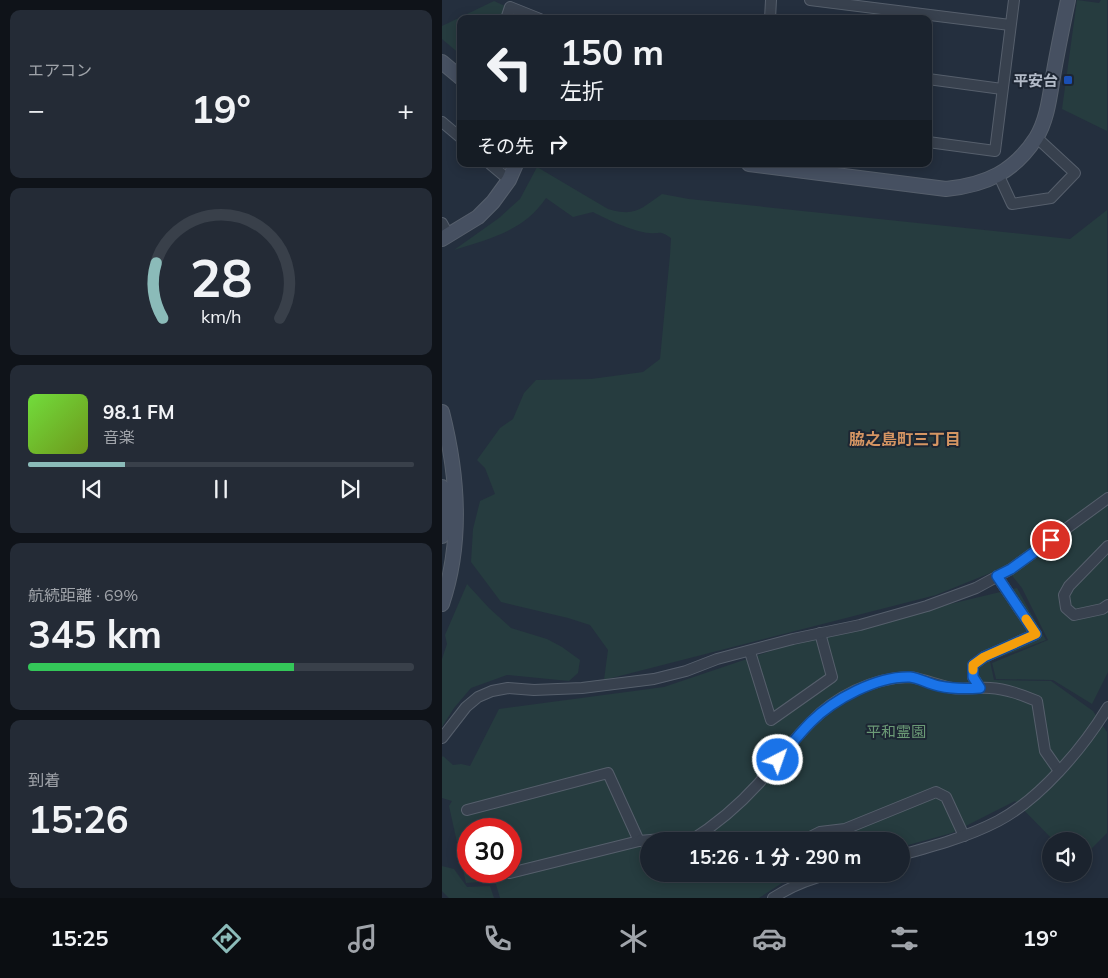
<!DOCTYPE html>
<html lang="ja">
<meta charset="utf-8">
<style>
:root{--surface:#1b232e;--page:#242b36;--text:#f1f3f6;--muted:#a0a4aa;--line:#39404a;--accent:#8bbbb9}
body{margin:0;font-family:Mulish,"Noto Sans JP",sans-serif;background:var(--page);color:var(--text);height:100vh;display:flex;flex-direction:column;font-size:19px;white-space:nowrap}
*{box-sizing:border-box;margin:0}
p{font-size:16px;color:var(--muted)}
.icon{flex:none;width:28px;height:28px;fill:none;stroke:currentColor;stroke-width:2;stroke-linecap:round;stroke-linejoin:round}
.map{position:relative;flex:1;overflow:hidden}
.sheet{display:flex;flex-direction:column;gap:10px;padding:10px;background:#0f1319;width:442px}
.sheet>*{flex:none}
.guide{position:absolute;left:15px;top:15px;width:475px;height:152px;border-radius:10px;box-shadow:0 2px 12px #0003,0 0 0 1px var(--line);background:#1b232e;color:var(--text);overflow:hidden}
.buttons{position:absolute;left:600px;top:832px;display:grid;gap:10px}
.buttons a{display:grid;place-items:center;width:50px;height:50px;border-radius:50%;background:var(--surface);box-shadow:0 2px 12px #0003,0 0 0 1px var(--line);font-size:25px}
.speed{position:absolute;left:15px;top:818px;display:flex;gap:10px;font-size:25px;font-weight:700;text-align:center}
.speed>*{display:grid;place-content:center;width:65px;height:65px;border-radius:50%;background:var(--surface);box-shadow:0 2px 12px #0003,0 0 0 1px var(--line);line-height:1}
.speed .limit{border:8px solid #d22;background:#fff;color:#111}
.pin{position:absolute;display:grid;place-items:center;width:42px;height:42px;color:#fff;margin:-21px;border:2px solid #fff;border-radius:50%;box-shadow:0 1px 5px #0007}
.me{position:absolute;width:55px;margin:-28px;rotate:41deg;stroke-linejoin:round;filter:drop-shadow(0 0 4px #0008)}
.turn{display:flex;align-items:center;gap:18px;height:105px;padding:0 20px;font-size:22px}
.turn .icon{width:65px;height:65px;stroke-width:2.5}
.turn b{display:block;font-size:35px;line-height:42px}
.then{display:flex;align-items:center;height:48px;padding:0 20px;background:#0003;gap:10px;font-size:19px}
.big{font-size:38px;font-weight:700;line-height:1.1}
.sheet .widget{flex:1;display:flex;flex-direction:column;justify-content:center;gap:8px;min-width:0;padding:0 18px;border-radius:10px;background:var(--page)}
.sheet .dial{align-items:center;gap:0}
.dial svg{height:130px;overflow:visible;fill:none;stroke:var(--line);stroke-width:7;stroke-linecap:round;text-anchor:middle}
.dial text{fill:var(--text);stroke:none}
.song{display:flex;align-items:center;gap:15px}
.cover{width:60px;height:60px;border-radius:8px;background:linear-gradient(135deg,hsl(100 70% 55%),hsl(80 70% 35%))}
.played{height:5px;border-radius:2px;background:linear-gradient(90deg,var(--accent) 25%,var(--line) 25%)}
.keys{display:flex;justify-content:space-around;direction:ltr}
.heat{display:flex;justify-content:space-between;align-items:center;font-size:28px;direction:ltr}
.charge{height:8px;border-radius:4px;background:linear-gradient(90deg,#34c759 69%,var(--line) 0)}
.trip{position:absolute;left:198px;top:832px;width:270px;height:50px;border-radius:25px;background:var(--surface);box-shadow:0 2px 12px #0003,0 0 0 1px var(--line);font-weight:700;line-height:50px;text-align:center}
.tab-bar{display:flex;height:80px;justify-content:space-around;align-items:center;background:#0b0e12;color:var(--muted)}
.tab-bar .icon{width:35px;height:35px}
.tab-bar .active{color:var(--accent)}
.tab-bar b{font-size:22px;color:var(--text)}
main{display:flex;flex:1;min-height:0}
.map>svg:first-child{display:block}
</style>
<main>
<section class="sheet">
<div class="widget"><p>エアコン</p>
<div class="heat"><a>−</a><b class="big">19°</b><a>+</a></div>
</div>
<div class="widget dial"><svg viewBox="0 0 100 80">
<path d="M14 69A42 42 0 1 1 86 69"/>
<path d="M14 69A42 42 0 0 1 10 35" stroke="#8bbbb9"/>
<text x="50" y="56" font-size="32" font-weight="700">28</text>
<text x="50" y="72" font-size="11">km/h</text>
</svg></div>
<div class="widget">
<div class="song"><i class="cover"></i><div><b>98.1 FM</b><p>音楽</p></div></div>
<div class="played"></div>
<div class="keys"><svg class="icon" aria-label="previous" viewBox="0 0 24 24"><path d="M18 5L8 12l10 7zM5 5v14"/></svg><svg class="icon" aria-label="pause" viewBox="0 0 24 24"><path d="M8 5v14M16 5v14"/></svg><svg class="icon" aria-label="next" viewBox="0 0 24 24"><path d="M6 5l10 7-10 7zM19 5v14"/></svg></div>
</div>
<div class="widget"><p>航続距離 · 69%</p><b class="big">345 km</b><div class="charge"></div></div>
<div class="widget"><p>到着</p><b class="big">15:26</b></div>
</section>
<div class="map">
<svg width="666" height="898" viewBox="0 0 666 898">
<rect width="100%" height="100%" fill="#242f3e"/>
<g fill="#263c3f" fill-rule="evenodd">
<path d="M635 0 657 3 659 0H665V131L620 109Z"/>
<path d="M52 1 63 6 58 19H19V55L0 39V26Z"/>
<path d="M95 167 166 209C194 217 198 209 220 194L247 199 628 239 665 210 666 672 650 704 611 680 554 679 550 663 606 640 580 588 563 567 494 595 162 680 166 650 148 625 126 618 59 602 29 562 31 529 38 501 53 494 43 468 35 460 58 428 71 419 82 393 94 380 149 379 201 372 218 359 228 255 229 238C216 230 221 234 207 233 192 232 164 219 151 212L131 217 104 198C82 231 47 239 12 250L57 218 78 199Z"/>
<path d="M25 584 47 608 69 628 105 639 120 647 138 660 136 673 127 681 65 675 29 688 12 708 0 727V659L5 644 3 635Z"/>
<path d="M575 588 604 640 548 661 552 680 609 681 651 711 665 732V833L641 857V841H612L573 801 510 833 459 847V841H206V874H366L340 883 317 898H58L53 881 24 883 7 806 10 801 0 798V757L1 756 11 765 19 764 28 766 57 709 222 687 370 637ZM26 829H69V871H26Z"/>
<path d="M0 866 12 869 25 887 48 886 52 898H7L0 891Z"/>
</g>
<g fill="none" stroke-linecap="round" stroke-linejoin="round">
<g stroke="#565f6c" stroke-width="12">
<g id="street">
<path d="M368 0 568 25"/>
<path d="M64 19 68 7 98 19"/>
<path d="M328 19 329 0"/>
<path d="M486 79 560 89"/>
<path d="M0 122 19 138"/>
<path d="M486 142 553 151 572 0"/>
<path d="M48 164 67 180"/>
<path d="M557 176 570 204 609 198 633 173 594 137"/>
<path d="M0 223 7 236"/>
<path d="M666 546 627 586 622 595 624 608 632 615 660 609 666 605"/>
<path d="M308 652 329 720 390 677 378 633"/>
<path d="M538 688 531 677V665L542 657 594 634 555 576"/>
<path d="M0 738 24 707 36 697 50 691 66 688 92 690 140 688 212 679 244 671 275 659 351 639 418 625 485 606 534 588 569 569 666 498"/>
<path d="M25 810 166 773 197 841"/>
<path d="M248 841C272 826 298 804 317 783 334 763 350 741 369 722 393 697 431 678 466 677 476 677 498 686 510 688 523 690 535 687 548 688 565 689 580 695 595 701L603 751 617 771"/>
<path d="M360 841 378 832 403 829 494 792 504 797 522 836"/>
<path d="M459 855C492 846 525 837 556 821 598 799 641 748 666 707"/>
<path d="M68 873 197 841 220 839 241 841"/>
<path d="M331 898C349 886 367 879 388 874"/>
</g>
</g>
<g stroke="#565f6c" stroke-width="16">
<g id="secondary">
<path d="M0 62 19 78"/>
<path d="M307 164 504 189C544 185 572 172 594 138 606 119 608 93 612 71 616 48 621 24 626 0"/>
<path d="M0 239 36 217 51 202 67 180 74 164"/>
<path d="M0 412C16 475 21 542 0 604"/>
<path d="M0 487V536"/>
</g>
</g>
<use href="#street" stroke="#38414e" stroke-width="10"/>
<use href="#secondary" stroke="#465061" stroke-width="14"/>
</g>
<g fill="none" stroke-linecap="round" stroke-linejoin="round">
<g stroke="#114b97" stroke-width="12">
<path id="route" d="M336 760C347 747 357 734 369 722 392 699 435 676 468 677 477 678 487 684 497 686 511 689 524 689 538 688L531 677V665L542 657 594 634 555 576 569 569 609 540"/>
</g>
<use href="#route" stroke="#1a73e8" stroke-width="9"/>
<path stroke="#f59e0b" stroke-width="9" d="M531 670V665L542 657 594 634 584 619"/>
</g>
<rect fill="#1a4fb4" stroke="#1d2633" stroke-width="2" x="621" y="75" width="10" height="10" rx="2.5"/>
<g text-anchor="middle" dominant-baseline="central" stroke-width="4" stroke-linejoin="round" paint-order="stroke">
<g font-size="15" font-weight="bold" fill="#b4bcc9" stroke="#1d2633" text-anchor="end">
<text x="616" y="80">平安台</text>
</g>
<g font-size="15" fill="#6b9a76" stroke="#1d2633">
<text x="454" y="731">平和霊園</text>
</g>
<g font-size="16" font-weight="bold" fill="#d59563" stroke="#1d2633">
<text x="463" y="439">脇之島町三丁目</text>
</g>
</g>
</svg>
<div class="buttons">
<a><svg class="icon" aria-label="sound" viewBox="0 0 24 24"><path d="M4 9h4l5-4v14l-5-4H4zM17 9q2 3 0 6"/></svg></a>
</div>
<div class="speed"><div class="limit">30</div></div>
<div class="pin" style="left:609px;top:540px;background:#d93025"><svg class="icon" aria-label="arrive" viewBox="0 0 24 24"><path d="M6 21V4h12l-3 4 3 4H6"/></svg></div>
<svg class="me" style="left:336px;top:760px" viewBox="-20 -20 40 40"><circle r="17" fill="#1a73e8" stroke="#fff" stroke-width="3"/><path d="M0-11L8 9 0 5-8 9z" fill="#fff"/></svg>
<div class="trip">15:26 · 1 分 · 290 m</div>
<div class="guide">
<div class="turn"><svg class="icon" aria-label="left" viewBox="0 0 24 24"><path d="M17 20v-9H6M10 6l-5 5 5 5"/></svg><div><b>150 m</b>左折</div></div>
<div class="then">その先<svg class="icon" aria-label="right" viewBox="0 0 24 24"><path d="M7 20v-9h11M14 6l5 5-5 5"/></svg></div>
</div>
</div>
</main>
<nav class="tab-bar">
<b>15:25</b>
<svg class="icon active" aria-label="directions" viewBox="0 0 24 24"><path d="M12 3l9 9-9 9-9-9zM9 14v-3h6M13 9l2 2-2 2"/></svg>
<svg class="icon" aria-label="music" viewBox="0 0 24 24"><path d="M9 18V5l10-2v13"/><circle cx="6" cy="18" r="3"/><circle cx="16" cy="16" r="3"/></svg>
<svg class="icon" aria-label="phone" viewBox="0 0 24 24"><path d="M5 4h4l2 5-3 2q2 4 5 5l2-3 5 2v4C11 20 4 13 5 4z"/></svg>
<svg class="icon" aria-label="climate" viewBox="0 0 24 24"><path d="M12 3v18M4 7l16 10M4 17L20 7"/></svg>
<svg class="icon" aria-label="car" viewBox="0 0 24 24"><path d="M5 17H2v-5l4-1 3-4h7l3 4 3 1v5h-3M9 17h6M6 11h13"/><circle cx="7" cy="17" r="2"/><circle cx="17" cy="17" r="2"/></svg>
<svg class="icon" aria-label="filters" viewBox="0 0 24 24"><path d="M4 7h16M4 17h16"/><circle cx="9" cy="7" r="2"/><circle cx="15" cy="17" r="2"/></svg>
<b>19°</b>
</nav>
